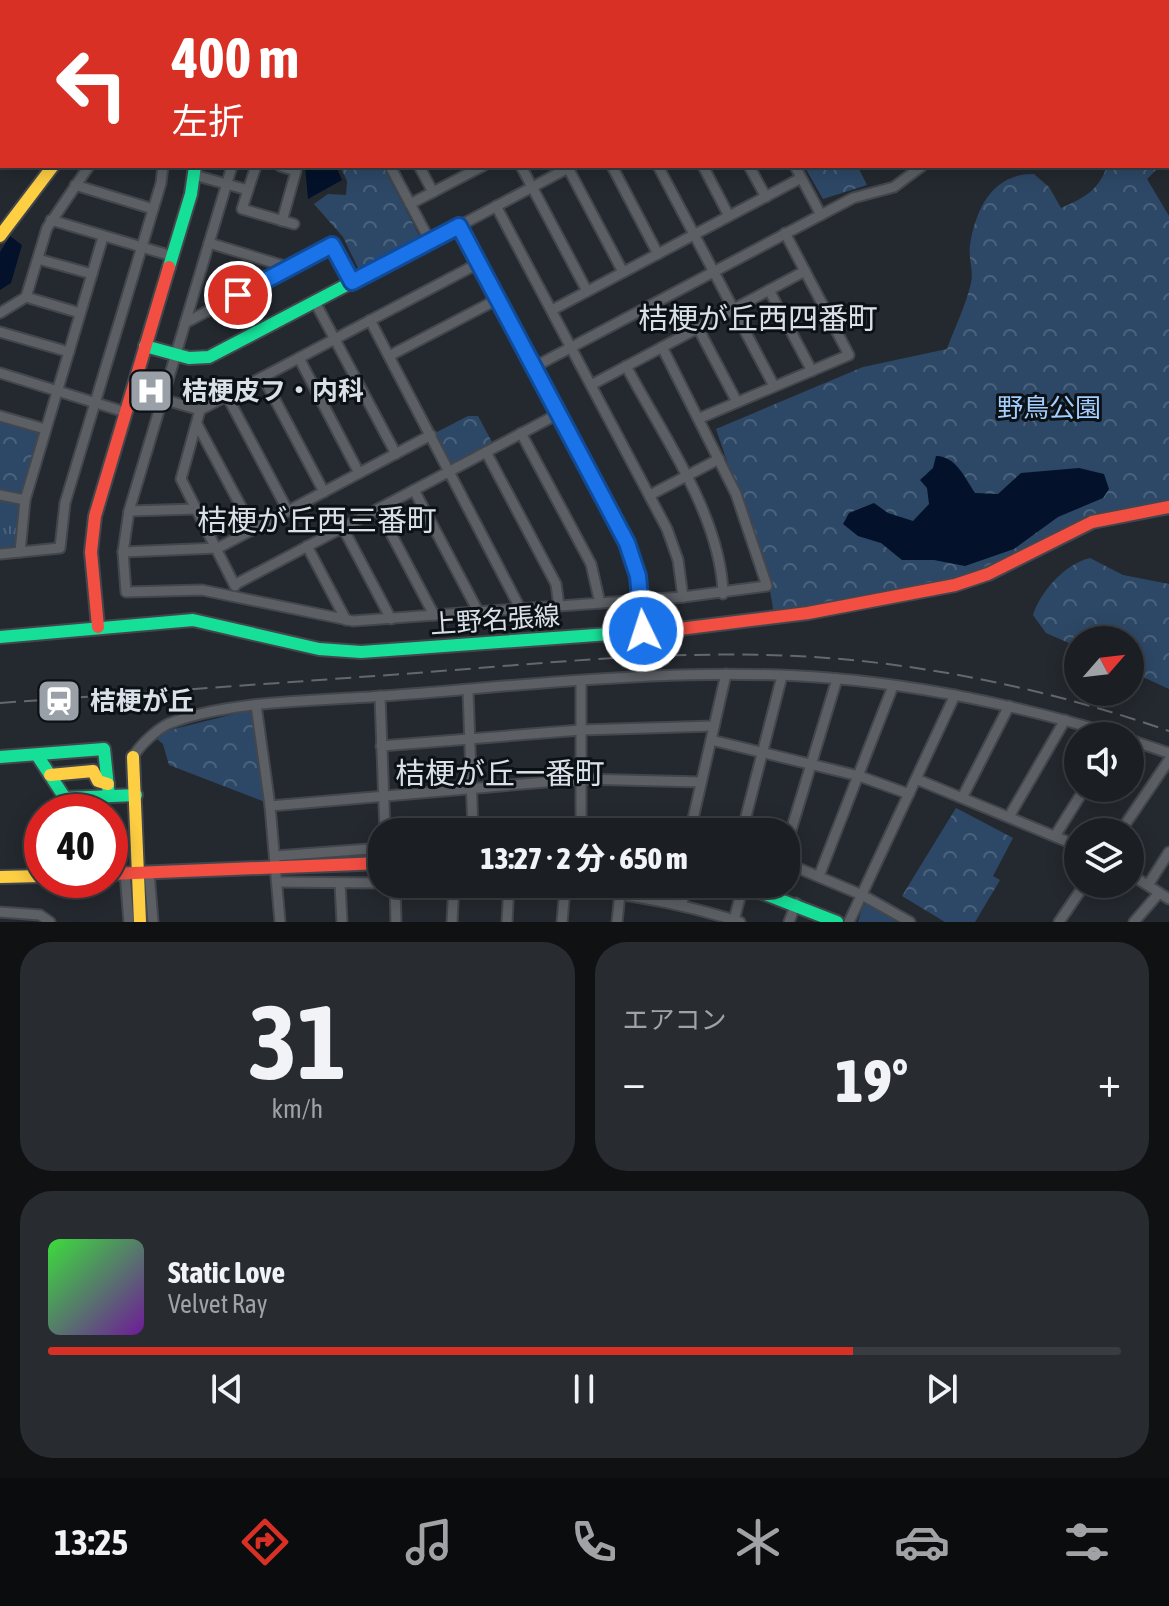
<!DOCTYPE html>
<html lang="ja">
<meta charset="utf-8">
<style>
:root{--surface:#1b1f23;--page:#282c30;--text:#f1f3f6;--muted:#a0a2a6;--line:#393d41;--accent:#d93025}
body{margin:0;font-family:"Asap Condensed","Noto Sans JP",sans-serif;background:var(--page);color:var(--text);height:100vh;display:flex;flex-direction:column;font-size:30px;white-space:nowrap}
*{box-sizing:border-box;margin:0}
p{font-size:26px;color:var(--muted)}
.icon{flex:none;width:44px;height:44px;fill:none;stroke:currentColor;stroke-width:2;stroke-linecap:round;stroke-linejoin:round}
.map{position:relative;height:922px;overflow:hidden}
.drawer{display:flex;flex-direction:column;gap:20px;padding:20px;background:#0f1113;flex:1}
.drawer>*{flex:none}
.hud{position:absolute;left:0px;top:0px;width:1170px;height:168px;box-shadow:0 4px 20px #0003,0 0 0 2px var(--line);background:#d93025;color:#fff;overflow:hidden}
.needle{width:52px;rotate:62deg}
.fabs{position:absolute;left:1064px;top:626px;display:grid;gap:16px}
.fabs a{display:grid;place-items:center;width:80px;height:80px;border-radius:50%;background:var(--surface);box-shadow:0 4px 20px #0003,0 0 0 2px var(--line);font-size:40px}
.speed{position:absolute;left:24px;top:794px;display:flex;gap:16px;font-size:40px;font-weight:700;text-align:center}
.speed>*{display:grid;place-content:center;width:104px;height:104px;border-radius:50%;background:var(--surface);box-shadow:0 4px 20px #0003,0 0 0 2px var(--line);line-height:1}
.speed .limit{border:12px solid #d22;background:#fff;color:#111}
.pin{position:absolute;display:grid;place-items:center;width:68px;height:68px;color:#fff;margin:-34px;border:4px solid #fff;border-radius:50%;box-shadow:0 2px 8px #0007}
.me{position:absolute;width:88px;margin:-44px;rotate:356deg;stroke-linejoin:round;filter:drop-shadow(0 0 6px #0008)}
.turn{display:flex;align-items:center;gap:28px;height:168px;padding:0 40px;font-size:36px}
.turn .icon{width:104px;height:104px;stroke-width:2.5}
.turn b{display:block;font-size:56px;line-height:68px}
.big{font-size:60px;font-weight:800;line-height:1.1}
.drawer .card{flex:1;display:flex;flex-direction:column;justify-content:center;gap:12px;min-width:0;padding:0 28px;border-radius:32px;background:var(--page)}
.drawer .dial{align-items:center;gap:0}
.dial b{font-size:104px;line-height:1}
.song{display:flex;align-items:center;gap:24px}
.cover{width:96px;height:96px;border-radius:12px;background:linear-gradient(135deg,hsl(120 70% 55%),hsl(280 70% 35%))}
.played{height:8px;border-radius:4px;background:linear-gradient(90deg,var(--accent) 75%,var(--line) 75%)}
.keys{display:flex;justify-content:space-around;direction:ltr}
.heat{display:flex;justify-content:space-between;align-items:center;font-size:44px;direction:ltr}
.drawer .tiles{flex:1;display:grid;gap:20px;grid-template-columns:1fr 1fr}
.card:last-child{grid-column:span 2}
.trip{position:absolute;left:368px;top:818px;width:432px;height:80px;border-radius:32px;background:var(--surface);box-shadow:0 4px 20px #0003,0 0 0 2px var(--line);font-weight:800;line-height:80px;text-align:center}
.tabs{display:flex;height:128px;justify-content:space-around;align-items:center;background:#0b0c0e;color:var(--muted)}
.tabs .icon{width:56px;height:56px}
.tabs .selected{color:var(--accent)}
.tabs b{font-size:36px;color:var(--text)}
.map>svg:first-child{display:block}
</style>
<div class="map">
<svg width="1169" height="922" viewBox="0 0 1169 922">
<defs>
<pattern id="grass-tufts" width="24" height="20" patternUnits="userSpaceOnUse" patternTransform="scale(2)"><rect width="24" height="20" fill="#2d4866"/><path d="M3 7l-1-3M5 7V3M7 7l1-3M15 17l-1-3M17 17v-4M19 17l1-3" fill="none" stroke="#4b627c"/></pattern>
<pattern id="forest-crowns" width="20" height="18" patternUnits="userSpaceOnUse" patternTransform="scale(2)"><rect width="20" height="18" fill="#2d4866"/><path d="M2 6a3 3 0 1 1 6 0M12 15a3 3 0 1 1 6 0" fill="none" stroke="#4b627c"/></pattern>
</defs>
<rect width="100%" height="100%" fill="#24292f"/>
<path fill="url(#grass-tufts)" d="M0 498 17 502 20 507 17 545 0 550Z"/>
<g fill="url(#forest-crowns)">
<path d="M340 166H383L422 241 360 272 343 237 314 204 328 194 346 195 347 181Z"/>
<path d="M804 166H850L853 170 858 167 867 185 823 199Z"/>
<path d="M1107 166H1160L1147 179 1169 216V503L1115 511 1008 561 936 585 774 615 769 584 716 429 863 367 947 349C955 327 966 305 971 283 974 271 968 258 970 245 976 208 993 173 1034 174L1049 187 1061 208C1083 199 1099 190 1107 166Z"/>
<path d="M468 416H478L493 444 455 464 450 463 435 433Z"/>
<path d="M0 420 37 431 40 435 23 493 17 496 0 492Z"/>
<path d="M1090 558 1123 575 1169 584V689L1130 671V640H1078V647L1046 633 1033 615C1041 591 1065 564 1090 558Z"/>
<path d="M250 710 253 712 265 802 169 765 163 744 157 739 166 731Z"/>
<path d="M956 808 1013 838 993 876 1000 880 975 922H945L902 896Z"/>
<path d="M868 903 901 922H858L863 905Z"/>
</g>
<g fill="#03122a">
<path d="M305 166H336L342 180 308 199Z"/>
<path d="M10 236 22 245 11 283 0 290V252Z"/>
<path d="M936 456C956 456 965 478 975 493L998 494 1021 473 1079 468 1104 474 1109 489 1103 498 1058 517 1014 549 965 566 934 560H902L881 543 858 536 843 524 849 513 874 503 888 513 913 521 929 504 927 488 920 480 933 468Z"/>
</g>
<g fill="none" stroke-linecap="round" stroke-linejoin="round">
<g stroke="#43474d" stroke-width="13">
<g id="street">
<path d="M245 0 250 2"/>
<path d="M347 0 348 2"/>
<path d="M569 0 571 2"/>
<path d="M616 0 617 2"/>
<path d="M661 0 662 2"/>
<path d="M707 0 708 2"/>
<path d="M753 0 754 2"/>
<path d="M802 0 803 2"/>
<path d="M237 2 238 0"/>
<path d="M1168 18 1169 16"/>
<path d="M232 166 129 511 123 552 126 592 202 590 353 621 683 597 767 586 736 494 662 347"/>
<path d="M280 166 296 171 282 221"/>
<path d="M390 166 430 241"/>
<path d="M419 166 433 192"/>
<path d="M521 166 587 291"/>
<path d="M567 166 623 272"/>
<path d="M612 166 658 254"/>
<path d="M658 166 774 386"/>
<path d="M703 166 729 216"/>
<path d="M749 166 766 197"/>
<path d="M795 166 821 215"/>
<path d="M194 175 248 190 256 166"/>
<path d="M75 185 153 209"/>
<path d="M248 190 242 209 294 224"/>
<path d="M410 204 483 166"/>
<path d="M496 206 667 529 678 560 683 597"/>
<path d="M51 220 172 256"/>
<path d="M459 226 572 166"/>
<path d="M209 243 291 268"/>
<path d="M38 259 92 274"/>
<path d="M769 290 812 371"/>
<path d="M26 297 80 313"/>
<path d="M315 302 396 454"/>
<path d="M552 310 801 178"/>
<path d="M0 313 26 297 47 228 89 166"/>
<path d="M370 320 521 610"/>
<path d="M185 323 332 245 352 282"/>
<path d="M698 328 737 402"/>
<path d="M0 332 69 352"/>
<path d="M389 356 498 299"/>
<path d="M299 358 359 473"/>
<path d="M626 366C662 434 721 516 723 594"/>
<path d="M534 367 853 198 894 187 922 166"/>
<path d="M0 373 125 412"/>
<path d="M263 377 324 492"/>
<path d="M591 385 805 271"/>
<path d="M227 396 288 511"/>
<path d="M162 399 200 410 479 263"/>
<path d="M200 410 181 479 235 586"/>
<path d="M0 416 45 429"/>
<path d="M700 418 849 355 785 233"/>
<path d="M197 424 253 529"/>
<path d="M521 433 591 564 600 603"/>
<path d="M486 452 556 584 559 606"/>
<path d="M414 490 479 613"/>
<path d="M0 495 25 500"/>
<path d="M650 495 719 459"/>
<path d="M378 509 434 615"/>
<path d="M129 511 196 509"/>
<path d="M343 528 391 619"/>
<path d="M307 546 346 620"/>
<path d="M20 552 25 500 103 237"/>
<path d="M123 552 218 548 431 435"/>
<path d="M0 554 60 548 65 503 161 183 163 166"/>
<path d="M236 584 558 414"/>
<path d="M581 681V832"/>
<path d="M468 690 473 832"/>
<path d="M380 696 385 832"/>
<path d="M256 705 270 806 280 922"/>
<path d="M711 740 859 776 909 794"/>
<path d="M1130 740 1169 753"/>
<path d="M381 746 581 730 714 726"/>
<path d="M133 757C139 746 156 730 168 724 228 700 318 701 383 696 531 685 681 666 829 678 928 686 1024 707 1119 736"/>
<path d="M916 779 1078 846"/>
<path d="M963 796 1009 706"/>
<path d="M270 806 581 779 701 782"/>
<path d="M1010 815 1065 720"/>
<path d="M602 832H634"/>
<path d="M690 832 726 674"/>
<path d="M742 832 782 676"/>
<path d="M1120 832 1169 760"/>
<path d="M1055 836 1085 788"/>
<path d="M786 847 837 679"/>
<path d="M276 856 382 848"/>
<path d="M786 863 862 895 910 922"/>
<path d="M149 872 153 922"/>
<path d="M125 873 129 922"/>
<path d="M1130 874 1169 899"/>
<path d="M819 876 893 686"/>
<path d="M278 882 382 883"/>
<path d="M340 883 342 922"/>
<path d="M395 884 396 922"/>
<path d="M468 884C561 885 651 893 740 922"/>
<path d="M1148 885 1169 852"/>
<path d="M682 905 686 884"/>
<path d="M0 912 40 915 50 922"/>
<path d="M734 920 743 886"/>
<path d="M452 922 454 884"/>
<path d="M507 922 509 885"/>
<path d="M562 922 565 888"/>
<path d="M617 922 620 894"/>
<path d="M789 922 796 903"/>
<path d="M849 922 955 695"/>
<path d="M1059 922 1085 884"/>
<path d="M1134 922 1159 893"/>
</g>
</g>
<g stroke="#43474d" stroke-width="16">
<g id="fast">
<path d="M120 2 122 0"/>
<path d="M169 267 191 194 195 166"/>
<path d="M145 346 189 358 209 357 459 226 474 255"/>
<path d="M0 637 193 620 319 649 361 652 679 629"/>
<path d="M37 755 65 798 136 795"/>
<path d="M0 757 104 749 109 796"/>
<path d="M739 884 837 922"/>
</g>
</g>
<g stroke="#43474d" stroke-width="16">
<g id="slow">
<path d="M167 2 169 0"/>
<path d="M0 131 2 125"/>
<path d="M0 236 53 166"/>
<path d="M133 757 140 922"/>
<path d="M50 775 93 771 98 781 108 784"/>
<path d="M0 877 42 876"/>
<path d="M612 884 620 894"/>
</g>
</g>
<g stroke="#43474d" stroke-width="16">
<g id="jam">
<path d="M474 255 627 543 638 576 643 631"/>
<path d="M98 627 91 552 95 516 169 267"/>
<path d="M679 629 808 613 955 585 988 574 1092 522 1169 507"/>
<path d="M110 874 382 863"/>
</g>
</g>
<use href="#street" stroke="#5c6065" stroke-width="9"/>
<use href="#fast" stroke="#16e098" stroke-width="12"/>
<use href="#slow" stroke="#ffcf43" stroke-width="12"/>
<use href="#jam" stroke="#f24e42" stroke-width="12"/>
<path stroke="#64676b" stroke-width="2" stroke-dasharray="16 8" stroke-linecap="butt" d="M0 703C139 693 278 683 416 673 533 664 650 652 766 655 903 658 1040 686 1169 731"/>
</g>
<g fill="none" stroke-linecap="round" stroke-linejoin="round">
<g stroke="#114b97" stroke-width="20">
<path id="route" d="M238 295 332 245 352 282 459 226 627 543 638 576 643 631"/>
</g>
<use href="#route" stroke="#1a73e8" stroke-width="14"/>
</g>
<defs>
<g id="hospital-square" transform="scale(2.3)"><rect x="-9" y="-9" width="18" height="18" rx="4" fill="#9aa0a7" stroke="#0c1116"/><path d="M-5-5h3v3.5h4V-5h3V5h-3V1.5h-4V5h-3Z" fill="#fff"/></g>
<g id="station-square" transform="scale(2.3)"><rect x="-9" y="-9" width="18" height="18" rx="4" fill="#9aa0a7" stroke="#0c1116"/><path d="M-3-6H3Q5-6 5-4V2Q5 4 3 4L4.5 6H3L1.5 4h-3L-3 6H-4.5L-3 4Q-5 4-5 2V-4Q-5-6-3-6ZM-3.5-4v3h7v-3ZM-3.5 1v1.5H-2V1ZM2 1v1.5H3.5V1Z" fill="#fff"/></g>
</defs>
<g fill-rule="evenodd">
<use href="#hospital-square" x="151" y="391"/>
<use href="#station-square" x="59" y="701"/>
</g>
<g text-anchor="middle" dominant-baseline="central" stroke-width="6" stroke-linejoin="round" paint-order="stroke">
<g font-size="26" font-weight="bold" fill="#dae0e8" stroke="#0c1116" text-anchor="start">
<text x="182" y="391">桔梗皮フ・内科</text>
<text x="90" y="701">桔梗が丘</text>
</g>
<g font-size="26" fill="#a3ceff" stroke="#0c1116">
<text x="1049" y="408">野鳥公園</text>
</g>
<g font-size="26" fill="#dae0e8" stroke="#0c1116">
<text transform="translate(495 620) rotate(-4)">上野名張線</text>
</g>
<g font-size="30" fill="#dae0e8" stroke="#0c1116">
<text x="758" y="318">桔梗が丘西四番町</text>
<text x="317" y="520">桔梗が丘西三番町</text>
<text x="500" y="773">桔梗が丘一番町</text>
</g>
</g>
</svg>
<div class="fabs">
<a><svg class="needle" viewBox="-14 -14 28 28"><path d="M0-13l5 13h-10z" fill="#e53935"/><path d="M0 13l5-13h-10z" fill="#a0a2a6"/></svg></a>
<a><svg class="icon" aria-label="sound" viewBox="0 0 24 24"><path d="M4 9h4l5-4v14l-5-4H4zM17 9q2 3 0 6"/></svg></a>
<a><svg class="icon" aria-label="layers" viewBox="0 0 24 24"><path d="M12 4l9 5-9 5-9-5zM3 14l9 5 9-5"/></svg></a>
</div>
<div class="speed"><div class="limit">40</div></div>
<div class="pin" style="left:238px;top:295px;background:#d93025"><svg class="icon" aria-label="arrive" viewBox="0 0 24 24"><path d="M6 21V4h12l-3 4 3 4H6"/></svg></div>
<svg class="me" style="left:643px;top:631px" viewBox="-20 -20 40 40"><circle r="17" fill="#1a73e8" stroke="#fff" stroke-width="3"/><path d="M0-11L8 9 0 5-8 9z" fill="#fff"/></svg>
<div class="trip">13:27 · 2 分 · 650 m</div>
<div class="hud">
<div class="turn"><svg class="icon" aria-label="left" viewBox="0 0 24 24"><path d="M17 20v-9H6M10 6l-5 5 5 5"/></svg><div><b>400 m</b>左折</div></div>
</div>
</div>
<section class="drawer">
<div class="tiles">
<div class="card dial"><b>31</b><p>km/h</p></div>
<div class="card"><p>エアコン</p>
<div class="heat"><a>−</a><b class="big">19°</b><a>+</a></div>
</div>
<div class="card">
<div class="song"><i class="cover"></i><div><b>Static Love</b><p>Velvet Ray</p></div></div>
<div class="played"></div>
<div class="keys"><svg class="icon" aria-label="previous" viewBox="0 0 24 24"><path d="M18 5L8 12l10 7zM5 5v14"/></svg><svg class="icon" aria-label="pause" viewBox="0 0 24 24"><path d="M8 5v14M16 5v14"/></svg><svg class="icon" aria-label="next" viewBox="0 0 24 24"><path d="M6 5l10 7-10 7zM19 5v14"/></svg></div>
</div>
</div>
</section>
<nav class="tabs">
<b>13:25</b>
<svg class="icon selected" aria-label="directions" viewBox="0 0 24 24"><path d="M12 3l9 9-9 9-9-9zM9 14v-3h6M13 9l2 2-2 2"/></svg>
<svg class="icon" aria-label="music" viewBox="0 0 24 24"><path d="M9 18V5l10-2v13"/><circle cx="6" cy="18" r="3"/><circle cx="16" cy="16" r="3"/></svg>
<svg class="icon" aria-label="phone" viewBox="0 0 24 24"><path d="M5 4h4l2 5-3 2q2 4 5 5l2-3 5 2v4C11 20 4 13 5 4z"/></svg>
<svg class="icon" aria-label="climate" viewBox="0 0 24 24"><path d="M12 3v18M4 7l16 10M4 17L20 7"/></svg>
<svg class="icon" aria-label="car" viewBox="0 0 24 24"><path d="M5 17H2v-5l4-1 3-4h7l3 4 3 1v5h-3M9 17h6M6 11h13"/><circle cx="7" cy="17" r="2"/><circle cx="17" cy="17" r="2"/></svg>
<svg class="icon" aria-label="filters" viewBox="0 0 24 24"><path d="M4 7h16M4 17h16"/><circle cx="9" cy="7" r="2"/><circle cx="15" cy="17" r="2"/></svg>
</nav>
